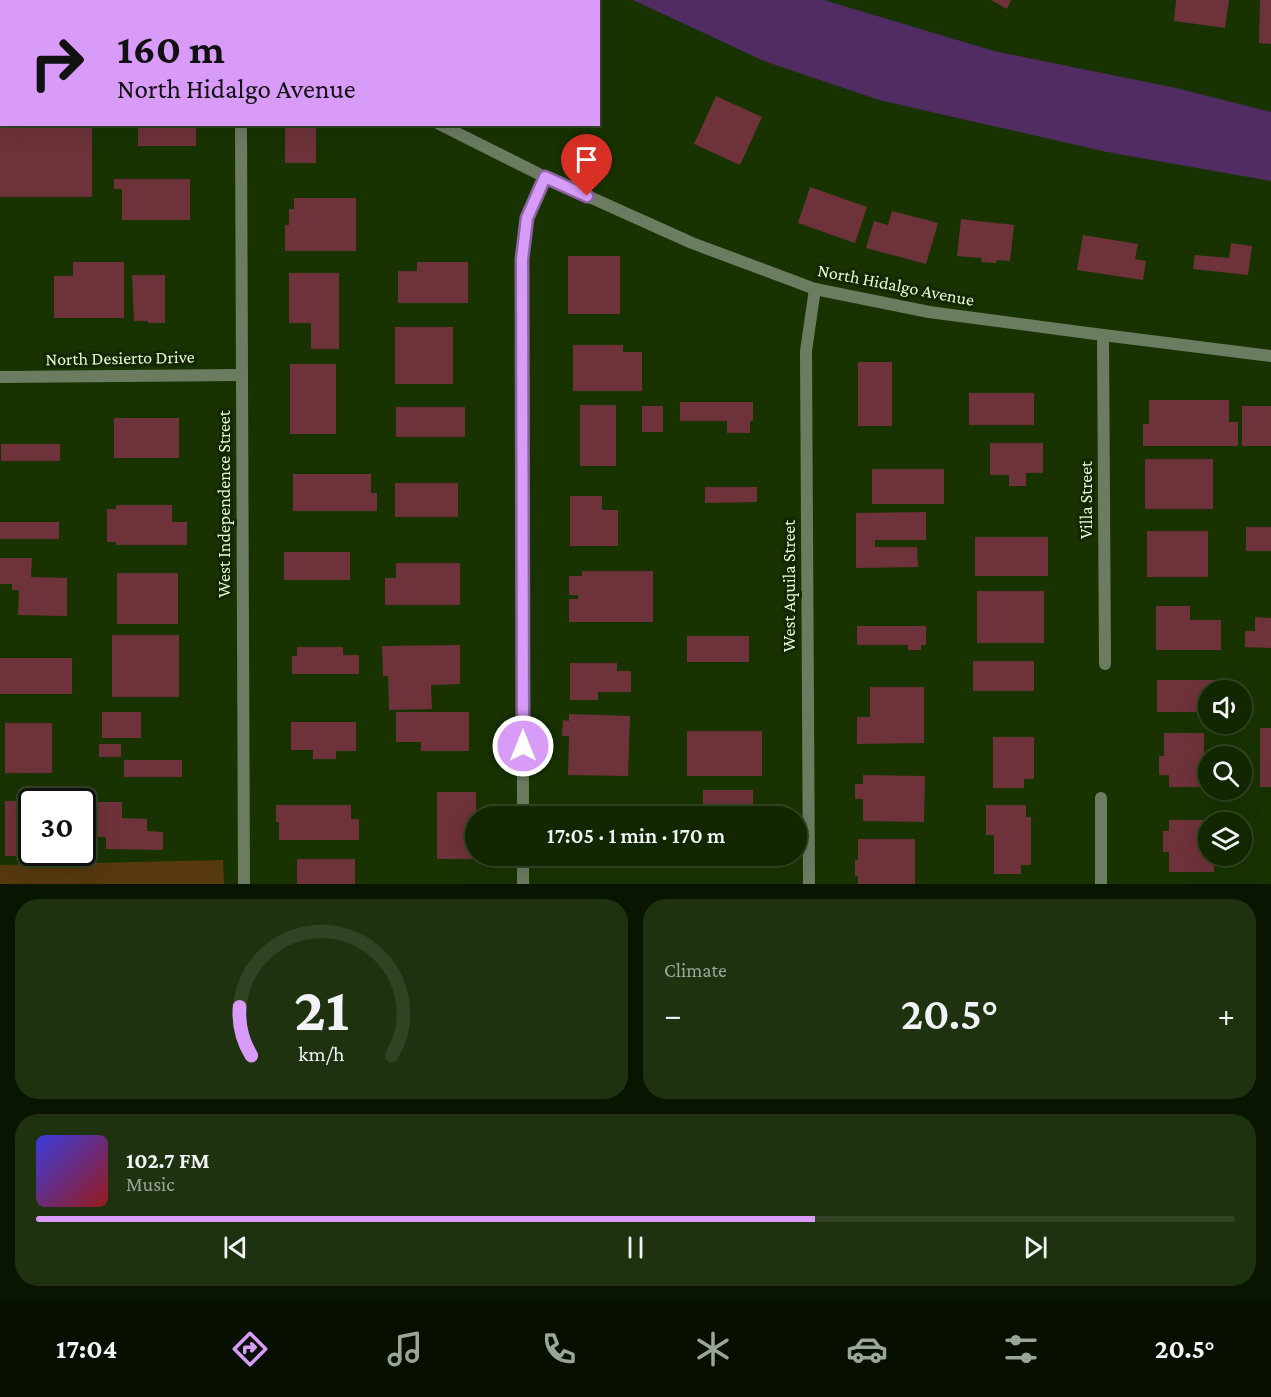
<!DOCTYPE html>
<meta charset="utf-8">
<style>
:root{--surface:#122600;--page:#1f320f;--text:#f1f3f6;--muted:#9ca599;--line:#314322;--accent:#d89bf8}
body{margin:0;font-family:"Crimson Pro",serif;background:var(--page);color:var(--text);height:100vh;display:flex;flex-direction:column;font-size:22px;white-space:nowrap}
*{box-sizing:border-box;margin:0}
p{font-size:20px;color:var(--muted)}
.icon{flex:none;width:33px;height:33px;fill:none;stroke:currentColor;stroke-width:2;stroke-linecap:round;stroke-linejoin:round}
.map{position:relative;height:884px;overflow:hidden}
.sheet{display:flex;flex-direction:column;gap:15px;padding:15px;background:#0a1500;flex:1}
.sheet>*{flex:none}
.top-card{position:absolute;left:0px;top:0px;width:600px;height:126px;box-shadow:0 6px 24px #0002,0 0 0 2px var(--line);background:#d89bf8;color:#111;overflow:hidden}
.controls{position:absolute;left:1198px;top:680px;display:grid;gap:12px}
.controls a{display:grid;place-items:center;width:54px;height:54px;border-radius:50%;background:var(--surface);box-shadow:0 6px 24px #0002,0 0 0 2px var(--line);font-size:30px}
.speed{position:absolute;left:18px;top:788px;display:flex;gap:12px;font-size:30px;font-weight:700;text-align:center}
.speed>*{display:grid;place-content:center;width:78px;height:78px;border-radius:50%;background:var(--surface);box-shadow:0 6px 24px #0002,0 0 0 2px var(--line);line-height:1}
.speed .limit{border:3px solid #111;border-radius:9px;background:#fff;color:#111}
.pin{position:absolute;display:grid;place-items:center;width:51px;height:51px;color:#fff;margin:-62px -26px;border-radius:50% 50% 50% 0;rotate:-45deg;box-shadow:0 0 6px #0007}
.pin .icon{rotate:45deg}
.me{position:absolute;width:66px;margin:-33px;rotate:0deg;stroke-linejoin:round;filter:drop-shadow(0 0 4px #0008)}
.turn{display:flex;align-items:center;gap:21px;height:126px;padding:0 18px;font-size:27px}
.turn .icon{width:78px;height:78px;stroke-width:2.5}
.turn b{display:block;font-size:42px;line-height:51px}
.big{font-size:45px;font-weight:600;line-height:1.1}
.sheet .widget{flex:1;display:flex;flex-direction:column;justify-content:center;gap:9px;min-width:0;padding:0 21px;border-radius:24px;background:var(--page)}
.sheet .dial{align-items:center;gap:0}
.dial svg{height:156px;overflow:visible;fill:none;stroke:var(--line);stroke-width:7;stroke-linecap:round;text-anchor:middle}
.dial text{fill:var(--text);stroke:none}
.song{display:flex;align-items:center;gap:18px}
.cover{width:72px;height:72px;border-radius:9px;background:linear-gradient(135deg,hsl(240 70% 55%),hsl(0 70% 35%))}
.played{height:6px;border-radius:3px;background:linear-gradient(90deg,var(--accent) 65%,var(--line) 65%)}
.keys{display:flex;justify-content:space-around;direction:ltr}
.heat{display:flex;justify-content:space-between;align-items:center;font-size:33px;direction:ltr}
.sheet .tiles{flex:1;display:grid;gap:15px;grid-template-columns:1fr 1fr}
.widget:last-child{grid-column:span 2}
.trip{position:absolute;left:465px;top:806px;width:342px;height:60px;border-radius:30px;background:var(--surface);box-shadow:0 6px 24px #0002,0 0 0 2px var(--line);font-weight:600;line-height:60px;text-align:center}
.tab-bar{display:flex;height:96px;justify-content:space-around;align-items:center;background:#070f00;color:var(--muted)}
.tab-bar .icon{width:42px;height:42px}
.tab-bar .active{color:var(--accent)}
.tab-bar b{font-size:27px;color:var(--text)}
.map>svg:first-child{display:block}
</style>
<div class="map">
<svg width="1271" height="884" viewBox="0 0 1271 884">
<rect width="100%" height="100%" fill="#183300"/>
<path fill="#56390d" d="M223 860 224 884H0V865Z"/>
<path fill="#502c62" d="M633 0H824L994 51 1176 88 1271 112V181L1107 152 879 100 764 61Z"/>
<g fill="#6e323a">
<path d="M991 0H1011L1007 9Z"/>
<path d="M1176 0H1229L1225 28 1174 21Z"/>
<path d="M1260 0H1271V44L1259 43Z"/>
<path d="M716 96 762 117 740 165 694 144Z"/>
<rect x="0" y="124" width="92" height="73"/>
<rect x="138" y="124" width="58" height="22"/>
<rect x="285" y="124" width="31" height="39"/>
<path d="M114 179H190V220H122V189H114Z"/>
<path d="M810 187 867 207 855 243 798 223Z"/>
<path d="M294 198H356V251H285V225H289V209H294Z"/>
<path d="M892 211 938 223 926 264 866 248 874 221 888 225Z"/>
<path d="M961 219 1014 225 1010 261 997 260 996 263 981 262 982 258 957 256Z"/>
<path d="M1083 235 1138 244 1135 259 1146 261 1143 280 1077 270Z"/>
<path d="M1231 243 1252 246 1248 275 1193 269 1195 255 1229 258Z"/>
<rect x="568" y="256" width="52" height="58"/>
<path d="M73 262H124V318H54V276H73Z"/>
<path d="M417 262H468V303H398V271H417Z"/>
<path d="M289 273H339V349H311V323H289Z"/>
<path d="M132 275H165V323H148V321H134Z"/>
<rect x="395" y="327" width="58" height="57"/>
<path d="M573 345H623V352H642V391H573Z"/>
<rect x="858" y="362" width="34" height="64"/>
<rect x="290" y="364" width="46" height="70"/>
<rect x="969" y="393" width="65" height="32"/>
<path d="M1149 400H1229V422H1238V446H1143V424H1149Z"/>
<path d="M680 402H753V421H750V433H727V421H680Z"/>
<rect x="580" y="405" width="36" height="61"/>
<rect x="642" y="406" width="21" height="26"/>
<rect x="1242" y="406" width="29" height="40"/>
<rect x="396" y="407" width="69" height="30"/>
<rect x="114" y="418" width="65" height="40"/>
<path d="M990 443H1043V473H1026V486H1009V475H990Z"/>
<rect x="1" y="444" width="59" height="17"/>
<rect x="1145" y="459" width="68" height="50"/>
<rect x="872" y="469" width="72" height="35"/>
<path d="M293 474H371V493H377V511H293Z"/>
<rect x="395" y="483" width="63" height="34"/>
<path d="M705 487H757V502L705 503Z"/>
<path d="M570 496H602V510H618V546H570Z"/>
<path d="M116 505H172V522H187V545H116V542H107V509H116Z"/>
<path d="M926 512V540H875V547H917L918 567 856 568V513Z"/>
<rect x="0" y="522" width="59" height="17"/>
<rect x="1246" y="527" width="25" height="24"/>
<rect x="1147" y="531" width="61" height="46"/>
<rect x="975" y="537" width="73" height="39"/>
<rect x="284" y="552" width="66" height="28"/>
<path d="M0 558H32L31 577 67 578V616L18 615 19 590H12V584H0Z"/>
<path d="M396 563H460V605H385V578H396Z"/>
<path d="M582 571H653V622H569V599H578V595H569V576H582Z"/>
<rect x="117" y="573" width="61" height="51"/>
<rect x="977" y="591" width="67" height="52"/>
<path d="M1156 606H1190V620H1221V650H1156Z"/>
<path d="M1255 617 1271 618V648L1245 647V631H1255Z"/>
<path d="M857 626H926V645H921V650H908V645H857Z"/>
<rect x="112" y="635" width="67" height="62"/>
<rect x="687" y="636" width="62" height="26"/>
<path d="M460 645V684L431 685 432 709 389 710 388 676H383L382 646Z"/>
<path d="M297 647H343V655H359V674H292V656H297Z"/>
<rect x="0" y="658" width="72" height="36"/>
<rect x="973" y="661" width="61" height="30"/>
<path d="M570 663H617V671H631V692H598V700H570Z"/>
<path d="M1157 680H1223V690H1209V712H1157Z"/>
<path d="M870 687H924V743L857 744V717H870Z"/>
<rect x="102" y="712" width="39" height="26"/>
<path d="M396 712H469V751H421V742H396Z"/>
<path d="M569 714 630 716 628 776 568 775 569 736H562L563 720 569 721Z"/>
<path d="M291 722H356V751H336V759H313V750H291Z"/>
<rect x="5" y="723" width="47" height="50"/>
<rect x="1260" y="728" width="11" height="59"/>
<rect x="687" y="731" width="75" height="45"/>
<path d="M1164 733H1204V787H1169V775H1159V756H1164Z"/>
<path d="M993 737H1034V779H1024V788H993Z"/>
<rect x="99" y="744" width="22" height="13"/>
<rect x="124" y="760" width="58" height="17"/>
<path d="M863 775 925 776 924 822 863 821V799H855V784H863Z"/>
<path d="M703 790H753V808H767V816H685V812H703Z"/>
<rect x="437" y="792" width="39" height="67"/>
<path d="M21 794H83V801H32V852H63V856H5V801H21Z"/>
<path d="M97 802H122V818L147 819V831L163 832V850L106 849V837H95Z"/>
<path d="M276 805H351V819H359V840H279V822H276Z"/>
<path d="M986 805H1026V817H1031V865H1021V874H994V835H986Z"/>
<path d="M1169 820H1209V855H1214V872H1169V852H1163V831H1169Z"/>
<path d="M858 839H915V884H858V876H855V860H858Z"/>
<rect x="297" y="859" width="58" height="25"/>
</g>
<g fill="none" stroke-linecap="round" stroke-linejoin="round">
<g stroke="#6c7c61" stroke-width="12">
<path d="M110 0V2"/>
<path d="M0 2H2"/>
<path d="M241 124 244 884"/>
<path d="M439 124 545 177 692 243 815 289 929 312 1103 335 1271 356"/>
<path d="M1103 335 1105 664"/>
<path d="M0 377 241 375"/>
<path d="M1101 798V884"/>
<path d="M523 816 522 259 527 218 545 177"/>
<path d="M523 855V884"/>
<path d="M809 884 806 351 815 289"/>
</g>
</g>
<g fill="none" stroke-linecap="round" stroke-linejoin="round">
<g stroke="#8c65a1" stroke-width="15">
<path id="route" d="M523 746 522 259 527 218 545 177 587 196"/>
</g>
<use href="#route" stroke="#d89bf8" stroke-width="10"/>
</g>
<g text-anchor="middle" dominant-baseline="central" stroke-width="6" stroke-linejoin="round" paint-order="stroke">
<g font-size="18" fill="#e7f9dc" stroke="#132701">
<text transform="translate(896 285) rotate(11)">North Hidalgo Avenue</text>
<text transform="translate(120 358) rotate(-1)">North Desierto Drive</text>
<text transform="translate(1086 500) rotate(-90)">Villa Street</text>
<text transform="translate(224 504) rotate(-90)">West Independence Street</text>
<text transform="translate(789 586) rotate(-90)">West Aquila Street</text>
</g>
</g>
</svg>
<div class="controls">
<a><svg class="icon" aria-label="sound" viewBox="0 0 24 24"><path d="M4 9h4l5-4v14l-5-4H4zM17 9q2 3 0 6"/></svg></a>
<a><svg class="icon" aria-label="search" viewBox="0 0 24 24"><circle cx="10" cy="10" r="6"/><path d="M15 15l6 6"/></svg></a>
<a><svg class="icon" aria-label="layers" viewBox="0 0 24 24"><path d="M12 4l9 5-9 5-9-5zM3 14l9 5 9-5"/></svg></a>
</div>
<div class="speed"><div class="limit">30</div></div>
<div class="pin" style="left:587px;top:196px;background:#d93025"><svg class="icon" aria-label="arrive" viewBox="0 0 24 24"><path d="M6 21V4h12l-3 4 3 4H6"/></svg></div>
<svg class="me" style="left:523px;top:746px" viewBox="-20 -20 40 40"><circle r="17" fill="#d89bf8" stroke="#fff" stroke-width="3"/><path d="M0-11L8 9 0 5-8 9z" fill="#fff"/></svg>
<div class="trip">17:05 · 1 min · 170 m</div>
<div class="top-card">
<div class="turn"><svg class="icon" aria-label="right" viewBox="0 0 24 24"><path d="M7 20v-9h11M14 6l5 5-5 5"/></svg><div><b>160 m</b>North Hidalgo Avenue</div></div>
</div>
</div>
<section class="sheet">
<div class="tiles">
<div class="widget dial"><svg viewBox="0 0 100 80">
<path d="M14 69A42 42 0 1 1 86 69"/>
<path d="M14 69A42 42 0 0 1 8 44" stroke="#d89bf8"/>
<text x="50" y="56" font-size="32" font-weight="700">21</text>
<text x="50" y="72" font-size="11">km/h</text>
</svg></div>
<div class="widget"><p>Climate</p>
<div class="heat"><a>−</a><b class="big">20.5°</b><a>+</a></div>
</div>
<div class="widget">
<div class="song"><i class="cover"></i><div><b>102.7 FM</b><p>Music</p></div></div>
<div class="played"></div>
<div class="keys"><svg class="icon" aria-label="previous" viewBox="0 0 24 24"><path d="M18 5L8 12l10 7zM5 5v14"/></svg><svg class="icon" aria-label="pause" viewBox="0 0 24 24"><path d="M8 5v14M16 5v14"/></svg><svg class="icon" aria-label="next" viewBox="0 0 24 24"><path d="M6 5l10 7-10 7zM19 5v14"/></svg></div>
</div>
</div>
</section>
<nav class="tab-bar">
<b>17:04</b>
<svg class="icon active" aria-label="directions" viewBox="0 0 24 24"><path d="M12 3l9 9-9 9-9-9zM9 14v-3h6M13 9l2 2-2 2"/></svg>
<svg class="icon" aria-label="music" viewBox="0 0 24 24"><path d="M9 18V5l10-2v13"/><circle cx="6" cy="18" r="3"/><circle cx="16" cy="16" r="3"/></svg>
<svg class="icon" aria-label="phone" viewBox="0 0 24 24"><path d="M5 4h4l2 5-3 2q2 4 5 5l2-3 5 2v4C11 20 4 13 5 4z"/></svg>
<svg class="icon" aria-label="climate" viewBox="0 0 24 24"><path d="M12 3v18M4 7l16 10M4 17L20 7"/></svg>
<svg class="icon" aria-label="car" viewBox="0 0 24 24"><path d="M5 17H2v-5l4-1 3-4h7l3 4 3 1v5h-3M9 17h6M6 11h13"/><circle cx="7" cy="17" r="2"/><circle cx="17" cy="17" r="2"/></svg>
<svg class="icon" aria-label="filters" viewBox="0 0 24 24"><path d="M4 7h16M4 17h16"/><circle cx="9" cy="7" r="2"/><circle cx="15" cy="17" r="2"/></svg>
<b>20.5°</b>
</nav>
